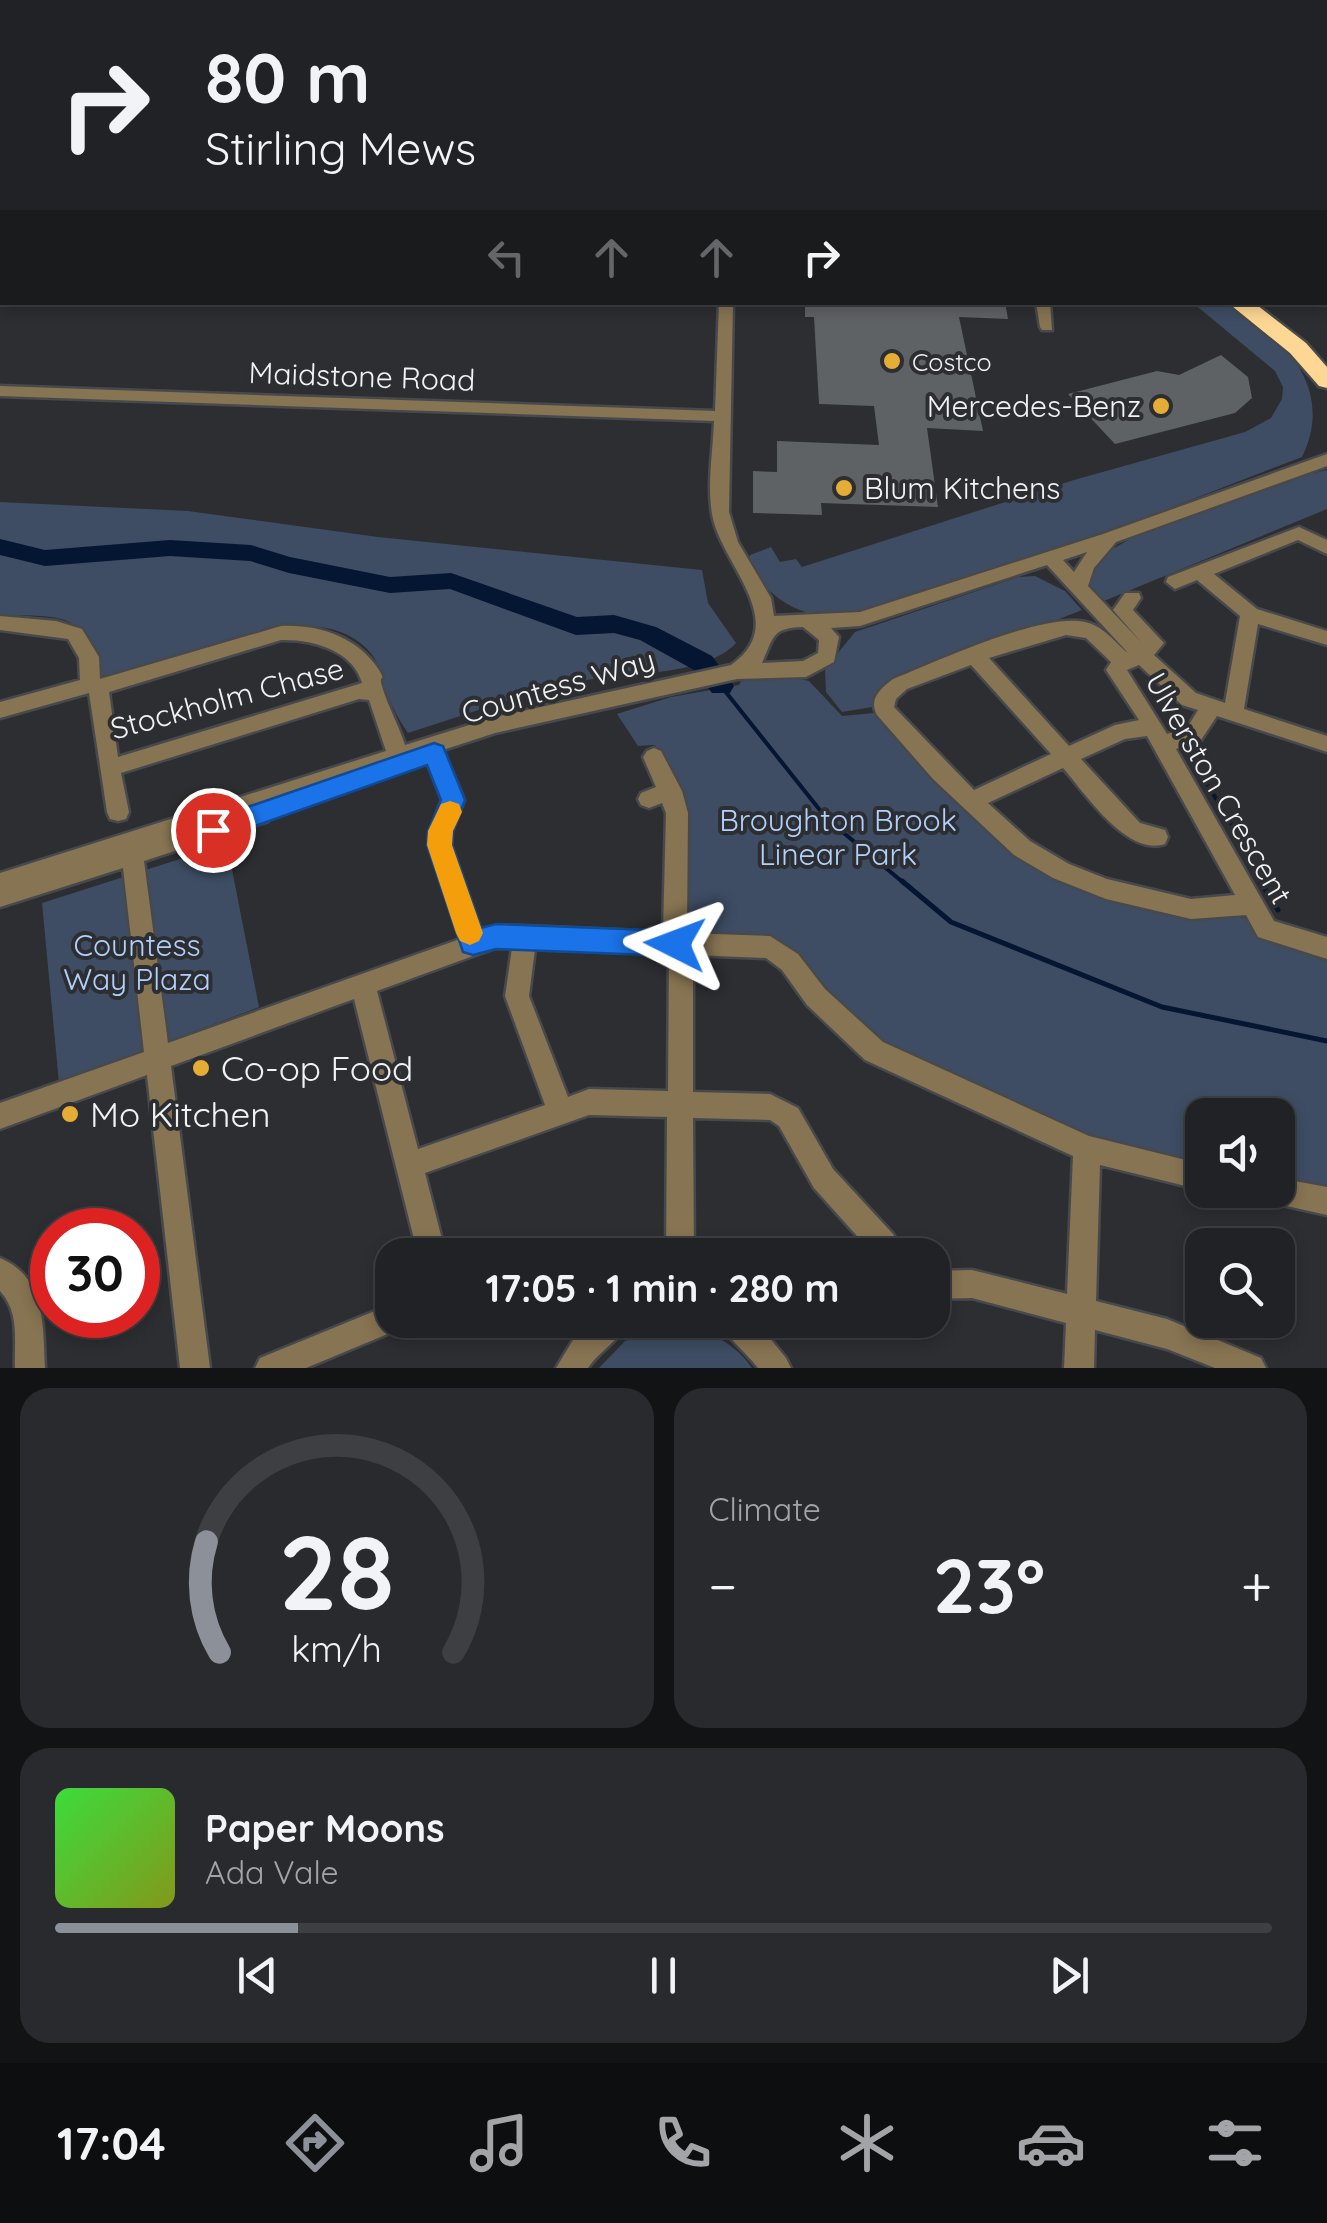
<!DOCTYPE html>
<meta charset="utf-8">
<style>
:root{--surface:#212225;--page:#292a2d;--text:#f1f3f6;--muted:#a2a4a7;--line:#3e3f42;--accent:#8c9099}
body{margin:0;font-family:Quicksand,sans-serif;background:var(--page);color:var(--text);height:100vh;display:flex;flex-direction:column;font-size:38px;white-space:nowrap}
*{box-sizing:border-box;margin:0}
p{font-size:32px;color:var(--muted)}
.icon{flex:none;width:55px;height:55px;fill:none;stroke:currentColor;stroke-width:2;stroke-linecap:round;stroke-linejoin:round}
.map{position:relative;height:1368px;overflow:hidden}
.details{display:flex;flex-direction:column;gap:20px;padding:20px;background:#121314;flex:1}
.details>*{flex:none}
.guide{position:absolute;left:0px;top:0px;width:1328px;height:305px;box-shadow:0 5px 15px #0003,0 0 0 2px var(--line);background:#212225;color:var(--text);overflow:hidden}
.controls{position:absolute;left:1185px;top:1098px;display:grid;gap:20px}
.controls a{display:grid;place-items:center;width:110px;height:110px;border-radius:20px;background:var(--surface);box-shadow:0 5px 15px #0003,0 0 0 2px var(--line);font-size:50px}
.speed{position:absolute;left:30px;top:1208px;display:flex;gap:20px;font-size:50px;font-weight:700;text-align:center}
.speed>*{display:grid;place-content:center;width:130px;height:130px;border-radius:50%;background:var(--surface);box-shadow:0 5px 15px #0003,0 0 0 2px var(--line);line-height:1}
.speed .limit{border:15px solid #d22;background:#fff;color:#111}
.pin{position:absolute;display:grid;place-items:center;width:85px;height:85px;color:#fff;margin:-42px;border:5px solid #fff;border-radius:50%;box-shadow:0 2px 10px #0007}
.me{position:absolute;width:110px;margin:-55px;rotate:273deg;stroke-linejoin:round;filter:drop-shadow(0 0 8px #0008)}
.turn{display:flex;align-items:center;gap:35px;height:210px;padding:0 40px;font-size:45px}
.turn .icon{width:130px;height:130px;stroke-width:2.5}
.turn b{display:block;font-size:70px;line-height:85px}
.lanes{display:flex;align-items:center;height:95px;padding:0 40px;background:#0003;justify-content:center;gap:50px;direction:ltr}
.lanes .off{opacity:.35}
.big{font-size:75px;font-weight:800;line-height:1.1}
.details .tile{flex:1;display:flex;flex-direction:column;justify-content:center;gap:15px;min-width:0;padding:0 35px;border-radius:30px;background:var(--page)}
.details .dial{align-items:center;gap:0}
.dial svg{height:260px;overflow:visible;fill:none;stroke:var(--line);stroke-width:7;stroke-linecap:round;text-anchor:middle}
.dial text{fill:var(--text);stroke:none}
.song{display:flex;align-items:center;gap:30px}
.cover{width:120px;height:120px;border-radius:15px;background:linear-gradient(135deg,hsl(120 70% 55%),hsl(70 70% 35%))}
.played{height:10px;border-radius:5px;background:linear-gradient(90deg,var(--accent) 20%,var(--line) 20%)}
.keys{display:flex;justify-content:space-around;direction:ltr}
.heat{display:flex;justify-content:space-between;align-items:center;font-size:55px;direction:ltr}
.details .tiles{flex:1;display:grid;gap:20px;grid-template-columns:1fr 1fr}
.tile:last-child{grid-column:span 2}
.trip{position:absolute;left:375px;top:1238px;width:575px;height:100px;border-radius:30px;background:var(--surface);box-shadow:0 5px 15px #0003,0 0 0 2px var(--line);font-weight:800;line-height:100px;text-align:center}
.dock{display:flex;height:160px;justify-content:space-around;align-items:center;background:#0d0e0f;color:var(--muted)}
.dock .icon{width:70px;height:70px}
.dock .selected{color:var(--accent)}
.dock b{font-size:45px;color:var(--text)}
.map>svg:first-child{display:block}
</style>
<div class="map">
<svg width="1327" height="1368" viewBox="0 0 1327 1368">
<rect width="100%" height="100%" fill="#2c2e31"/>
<g fill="#3e4d64">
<path d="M1193 303C1204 303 1222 299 1232 303 1242 307 1254 320 1262 327 1306 362 1327 406 1302 457L1141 519 845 617C800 618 772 601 748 564L750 555 771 547 780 562 796 559 802 567 1074 480 1245 432 1271 418 1282 399 1283 387 1275 371Z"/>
<path d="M1327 470V509L1099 603 1085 588 1090 570 1102 555 1130 539 1289 479Z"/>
<path d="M0 502 188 511 378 537 702 570 708 603 736 643C705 678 615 672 572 683 517 696 462 716 408 733 399 720 392 707 386 692 381 680 381 667 373 656 329 597 223 640 169 659 149 666 123 678 102 675 86 609 59 617 0 615Z"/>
<path d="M1035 576 1065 591 1082 610 894 684 878 706 842 712 826 692 825 669 855 632 1018 577Z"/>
<path d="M793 677 809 681 842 716 885 712 1019 851 1192 915 1245 918 1269 935 1327 955V1186L1278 1176V1115H1202V1162L1127 1147 1008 1106 906 1059 849 1020 796 957 686 936 662 764 655 745 638 746 617 714 671 697 739 685 743 678Z"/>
<path d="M227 844 259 1007 59 1083 42 903Z"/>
<path d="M666 1326C701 1327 731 1338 752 1368H599L625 1341Z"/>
</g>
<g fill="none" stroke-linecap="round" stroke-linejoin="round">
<g stroke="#051632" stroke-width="4">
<path d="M721 686 827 819 905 884"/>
<path d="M1189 753C1212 797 1245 837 1261 884"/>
</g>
<g stroke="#051632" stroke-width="5">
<path d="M902 881 951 922 1162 1007 1327 1041"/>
<path d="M1260 881 1278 910"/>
</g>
<path fill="#051632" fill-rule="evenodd" d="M0 539 45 550 170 540 251 545 290 557 390 577 451 573 577 617 614 615 656 627 712 656 734 686 730 693H712L694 670 640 640 614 633 576 635 450 589 390 593 289 573 250 561 170 556 45 566 0 555Z"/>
</g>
<g fill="#5f6265">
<path d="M805 302H1005L1008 319 959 317 983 431 927 428 938 507 821 503 822 515 753 513V471L777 472V441L879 445 874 406 819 404 814 317H805Z"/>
<path d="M1221 355 1248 377 1252 398 1235 413 1115 444 1068 394 1157 371 1179 375Z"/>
</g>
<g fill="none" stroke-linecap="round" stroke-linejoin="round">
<g stroke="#48494c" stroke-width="5">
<g id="minor">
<path d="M812 0H828L829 2H814Z"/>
<path d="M1060 0H1078L1079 2H1063Z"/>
<path d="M1327 125V133L1325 134V126Z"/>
<rect x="1325" y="141" width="2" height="8"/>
<path d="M2 165V175L0 176V166Z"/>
<path d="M1326 213H1327V222H1325Z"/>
<path d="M719 302H733L729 512 738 542 771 598 774 616 860 612 1103 534 1327 454V466L1116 542 1094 568 1088 586 1142 643 1113 610 1125 593H1139L1141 598 1133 610 1164 643 1154 655 1196 693 1225 703 1240 616 1197 580 1175 589 1166 582 1168 577 1299 527 1327 540V554L1298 540 1214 574 1257 609 1327 631V645L1258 624 1244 709 1327 736V752L1217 716 1201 740 1176 749 1274 921 1327 937V959L1258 937 1246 915 1191 919 1106 899 1053 878 1014 855 933 779 877 715C868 699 881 688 893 679 936 662 1042 612 1085 622 1104 626 1114 642 1128 653L1047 565 860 626 831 628 839 637 834 662 806 677 737 679 495 733 443 750 464 800 452 831 451 845 481 931 495 926H525L663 932 666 813 662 803 649 808 641 805 638 799 641 793 656 787 643 757 647 751 654 748 661 751 682 791 688 813 687 933 770 936 798 954 825 989 883 1042 1089 1136 1202 1164V1190L1100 1165 1096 1301 1167 1319 1261 1358 1266 1368H1215L1167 1349 1095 1330 1094 1368H1064L1066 1323 972 1298 932 1299V1271L972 1270 1067 1294 1073 1156 865 1060 807 1005 782 970 766 958 693 955V1092L770 1094 798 1108 833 1169 893 1234 906 1255H874L814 1188 779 1126 770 1120 693 1118 694 1255H666L667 1117 589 1115 425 1173 446 1255H418L354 999 171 1066 210 1368H180L147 1075 0 1129V1103L144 1052 123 868 0 907V873L386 751 369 700 359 699 121 773 129 812 126 819 118 821 110 819 107 812 89 693 0 718V702L80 680 79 658 68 639 0 630V616L56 621 82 629 99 657 100 679 281 626C318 624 358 637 379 670 387 683 378 673 382 686 387 704 399 726 405 745L495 717 731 665C793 622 720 564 712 514 707 485 713 450 714 421L0 396V386L715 411ZM1087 552 1074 572 1063 560ZM803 627 819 640 818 653 803 661 762 663C774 637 771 628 803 627ZM1066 635 1086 638 1111 662 1106 670 1139 720 1115 725 1069 746 989 658ZM281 640C311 639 353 650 362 683L118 757 109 692ZM971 665 1051 754 974 790 894 707 896 699 907 689ZM1139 665 1182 705 1198 710 1187 728 1167 734 1127 670ZM1147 736 1235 895 1191 899 1107 879 1069 864 1030 841 988 803 1063 768C1085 793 1127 857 1165 844L1168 837 1165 830 1140 823 1081 759 1125 739ZM425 756 442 800 430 831 429 845 460 939 168 1043 144 861 268 821 271 814 267 807ZM495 948H512L505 996 545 1105 418 1149 377 991ZM535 949 669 954 668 1091 589 1089 568 1097 529 996Z"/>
<path d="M1036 302H1050L1052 330H1042L1040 327Z"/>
<path d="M1278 1178 1327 1187V1215L1260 1200 1256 1190H1278Z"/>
<path d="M0 1258C46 1277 43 1326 45 1368H15C14 1340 20 1313 0 1291Z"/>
<path d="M392 1304V1320H406L402 1328 306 1368H255L260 1358Z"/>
<path d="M593 1320H629C621 1340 600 1350 588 1368H556L576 1335Z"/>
<path d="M718 1320H755L786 1358 791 1368H758C747 1353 723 1334 718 1320Z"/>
</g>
</g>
<g stroke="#48494c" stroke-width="5">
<g id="highway">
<path d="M934 0H950L952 2H936Z"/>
<path d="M1227 302H1253L1306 343 1327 367V388L1319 386 1290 353Z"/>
</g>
</g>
<use href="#minor" fill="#877452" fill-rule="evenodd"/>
<use href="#highway" fill="#fdd793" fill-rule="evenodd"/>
</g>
<path fill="#1a73e8" stroke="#114b97" stroke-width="2.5" d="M434 743 443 746 465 800 453 831 452 845 481 928 496 924 675 931 684 935 688 944 684 952 675 956 496 949 473 955 463 952 427 845 428 831 441 800 427 765 213 841 204 838 201 830 204 822Z"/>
<path fill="#f59e0b" d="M450 801 459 804 462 812 453 831 452 845 483 933 479 941 470 945 460 941 456 933 427 845 428 831 441 804Z"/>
<g fill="#e5ad36" stroke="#2c2e31" stroke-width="4">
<circle cx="892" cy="361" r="10"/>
<circle cx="1161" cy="406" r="10"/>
<circle cx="844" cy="488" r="10"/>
<circle cx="201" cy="1068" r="10"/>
<circle cx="70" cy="1114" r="10"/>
</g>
<g text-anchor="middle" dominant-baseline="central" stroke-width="8" stroke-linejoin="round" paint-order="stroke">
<g font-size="25" fill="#f1f2f4" stroke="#2c2e31" text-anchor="start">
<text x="912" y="361">Costco</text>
</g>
<g font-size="30" fill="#f1f2f4" stroke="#2c2e31">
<text transform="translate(362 376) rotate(2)">Maidstone Road</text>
<text transform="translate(558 686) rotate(-16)">Countess Way</text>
<text transform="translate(227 698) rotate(-15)">Stockholm Chase</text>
<text transform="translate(1219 788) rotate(60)">Ulverston Crescent</text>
</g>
<g font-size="30" fill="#f1f2f4" stroke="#2c2e31" text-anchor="end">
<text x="1141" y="406">Mercedes-Benz</text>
<text x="864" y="488" text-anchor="start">Blum Kitchens</text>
</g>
<g font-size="30" fill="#b2d0fd" stroke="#2c2e31">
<text x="838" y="820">Broughton Brook<tspan x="838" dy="34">Linear Park</tspan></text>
<text x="137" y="945">Countess<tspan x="137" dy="34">Way Plaza</tspan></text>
</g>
<g font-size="35" fill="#f1f2f4" stroke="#2c2e31" text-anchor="start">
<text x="221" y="1068">Co-op Food</text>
<text x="90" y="1114">Mo Kitchen</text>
</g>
</g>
</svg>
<div class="controls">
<a><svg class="icon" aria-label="sound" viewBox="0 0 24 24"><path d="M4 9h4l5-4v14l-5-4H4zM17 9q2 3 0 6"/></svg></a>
<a><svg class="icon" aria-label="search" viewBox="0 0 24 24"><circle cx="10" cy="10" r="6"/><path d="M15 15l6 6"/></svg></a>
</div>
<div class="speed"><div class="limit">30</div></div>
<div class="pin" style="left:213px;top:830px;background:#d93025"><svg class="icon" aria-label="arrive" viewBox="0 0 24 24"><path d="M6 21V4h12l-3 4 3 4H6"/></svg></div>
<svg class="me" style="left:675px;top:944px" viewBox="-20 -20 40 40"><path d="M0-17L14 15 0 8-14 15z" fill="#1a73e8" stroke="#fff" stroke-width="4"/></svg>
<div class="trip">17:05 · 1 min · 280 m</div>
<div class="guide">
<div class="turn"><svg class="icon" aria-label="right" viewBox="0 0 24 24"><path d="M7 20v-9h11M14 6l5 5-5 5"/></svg><div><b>80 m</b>Stirling Mews</div></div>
<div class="lanes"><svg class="icon off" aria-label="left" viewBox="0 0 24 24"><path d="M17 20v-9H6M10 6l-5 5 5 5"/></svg><svg class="icon off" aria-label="ahead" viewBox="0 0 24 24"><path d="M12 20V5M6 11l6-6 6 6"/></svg><svg class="icon off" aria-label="ahead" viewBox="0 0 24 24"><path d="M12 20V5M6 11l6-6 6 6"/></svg><svg class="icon" aria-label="right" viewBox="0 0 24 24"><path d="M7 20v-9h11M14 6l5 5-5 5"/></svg></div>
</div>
</div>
<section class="details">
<div class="tiles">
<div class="tile dial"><svg viewBox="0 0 100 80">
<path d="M14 69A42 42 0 1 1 86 69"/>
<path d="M14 69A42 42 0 0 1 10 35" stroke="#8c9099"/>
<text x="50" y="56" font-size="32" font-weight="700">28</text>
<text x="50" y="72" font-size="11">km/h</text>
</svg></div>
<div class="tile"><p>Climate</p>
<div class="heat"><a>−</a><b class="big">23°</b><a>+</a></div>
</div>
<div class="tile">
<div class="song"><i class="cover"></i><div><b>Paper Moons</b><p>Ada Vale</p></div></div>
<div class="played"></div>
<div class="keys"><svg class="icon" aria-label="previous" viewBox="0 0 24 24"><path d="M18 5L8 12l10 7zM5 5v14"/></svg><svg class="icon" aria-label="pause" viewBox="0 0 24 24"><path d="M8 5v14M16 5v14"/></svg><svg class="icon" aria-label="next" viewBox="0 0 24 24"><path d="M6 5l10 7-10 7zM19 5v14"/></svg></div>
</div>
</div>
</section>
<nav class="dock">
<b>17:04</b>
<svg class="icon selected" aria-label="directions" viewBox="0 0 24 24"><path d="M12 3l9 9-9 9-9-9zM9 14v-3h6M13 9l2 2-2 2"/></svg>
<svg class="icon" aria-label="music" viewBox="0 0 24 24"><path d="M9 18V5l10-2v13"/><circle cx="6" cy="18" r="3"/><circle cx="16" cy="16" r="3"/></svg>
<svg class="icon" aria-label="phone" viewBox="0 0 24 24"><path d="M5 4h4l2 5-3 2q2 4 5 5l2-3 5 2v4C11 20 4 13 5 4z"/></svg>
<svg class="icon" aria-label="climate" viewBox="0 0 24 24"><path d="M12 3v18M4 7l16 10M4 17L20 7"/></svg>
<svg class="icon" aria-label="car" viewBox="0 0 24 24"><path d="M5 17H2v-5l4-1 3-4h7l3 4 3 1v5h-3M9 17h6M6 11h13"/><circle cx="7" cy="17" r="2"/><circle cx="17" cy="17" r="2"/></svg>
<svg class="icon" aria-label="filters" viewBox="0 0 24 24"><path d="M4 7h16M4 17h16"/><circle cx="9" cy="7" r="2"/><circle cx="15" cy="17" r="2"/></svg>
</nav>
